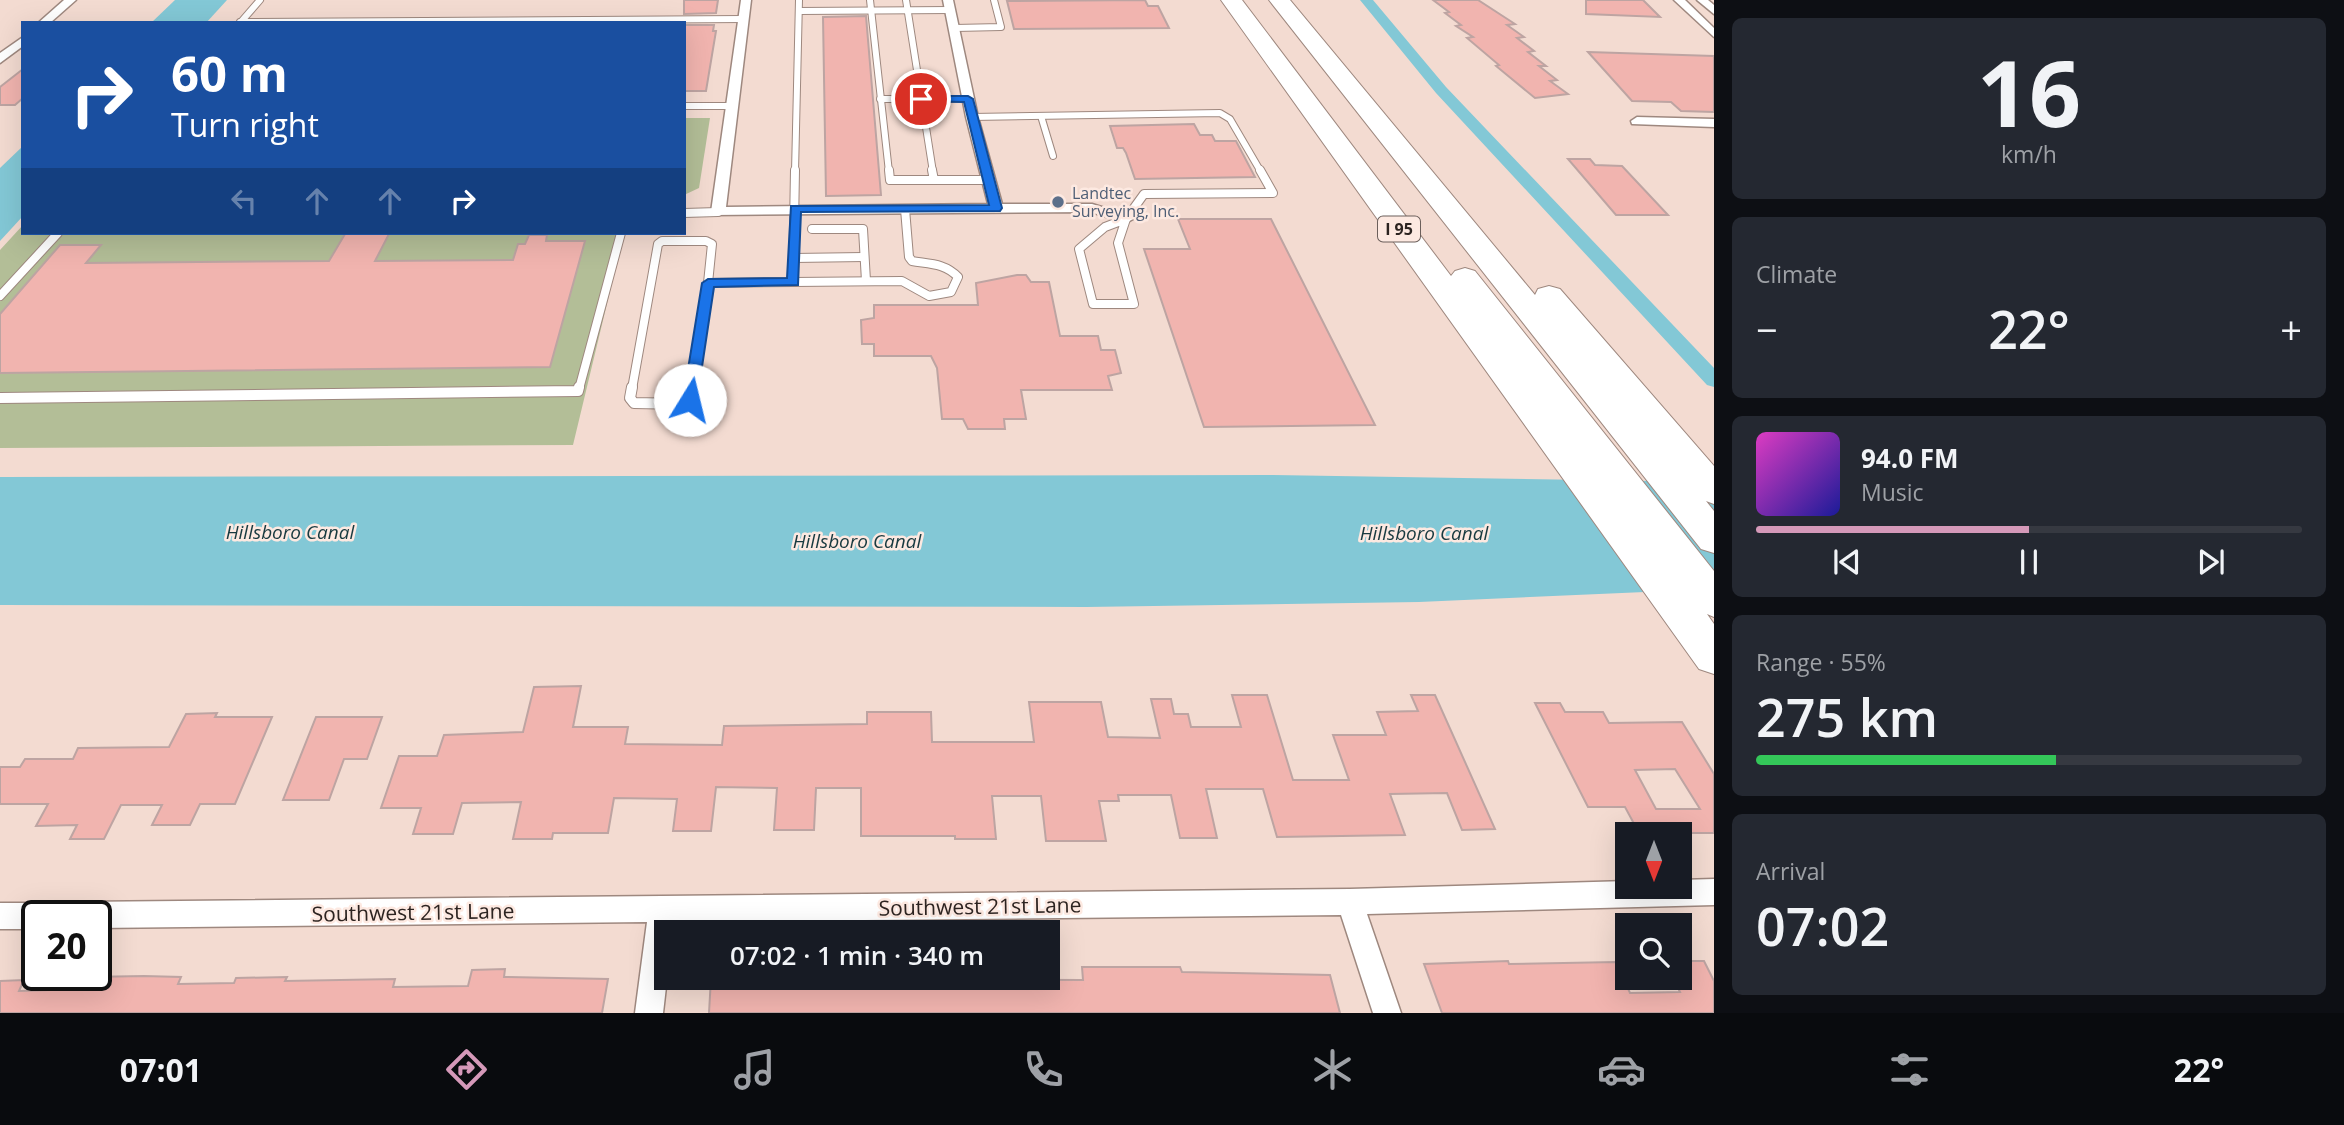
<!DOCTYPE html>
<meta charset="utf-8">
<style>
:root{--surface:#171b24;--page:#242831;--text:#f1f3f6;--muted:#9ea1a6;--line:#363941;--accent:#d599b9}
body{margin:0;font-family:"Open Sans",sans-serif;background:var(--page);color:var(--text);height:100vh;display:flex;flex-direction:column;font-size:26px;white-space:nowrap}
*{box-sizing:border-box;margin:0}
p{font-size:23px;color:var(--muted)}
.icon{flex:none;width:38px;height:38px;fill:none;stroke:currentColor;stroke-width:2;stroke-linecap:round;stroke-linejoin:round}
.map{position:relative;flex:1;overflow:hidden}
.drawer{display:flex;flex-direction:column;gap:18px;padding:18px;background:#0d0f14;width:630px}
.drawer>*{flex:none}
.banner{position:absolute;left:21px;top:21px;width:665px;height:214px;border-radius:0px;box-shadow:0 7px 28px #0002;background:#1a4fa0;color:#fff;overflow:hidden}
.needle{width:46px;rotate:180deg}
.tools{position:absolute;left:1615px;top:822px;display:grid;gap:14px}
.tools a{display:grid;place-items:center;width:77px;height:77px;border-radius:0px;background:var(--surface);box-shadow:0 7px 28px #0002;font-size:35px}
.speed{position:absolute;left:21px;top:900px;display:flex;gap:14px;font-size:35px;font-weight:700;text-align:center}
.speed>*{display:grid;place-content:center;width:91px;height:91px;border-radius:50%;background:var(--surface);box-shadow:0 7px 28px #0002;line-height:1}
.speed .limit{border:4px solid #111;border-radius:10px;background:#fff;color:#111}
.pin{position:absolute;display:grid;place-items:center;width:60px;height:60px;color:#fff;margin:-30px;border:4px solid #fff;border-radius:50%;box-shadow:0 2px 7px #0007}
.me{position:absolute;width:77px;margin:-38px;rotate:9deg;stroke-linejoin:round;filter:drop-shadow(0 0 5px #0008)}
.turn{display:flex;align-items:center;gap:24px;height:147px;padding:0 35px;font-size:32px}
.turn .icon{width:91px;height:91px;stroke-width:2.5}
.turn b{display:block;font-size:49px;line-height:60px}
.lanes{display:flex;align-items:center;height:66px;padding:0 35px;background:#0003;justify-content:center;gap:35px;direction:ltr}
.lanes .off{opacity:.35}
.big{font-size:52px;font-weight:600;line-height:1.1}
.drawer .card{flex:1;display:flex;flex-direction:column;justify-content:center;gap:10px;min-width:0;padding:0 24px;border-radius:10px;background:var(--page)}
.drawer .dial{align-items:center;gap:0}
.dial b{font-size:91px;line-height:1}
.song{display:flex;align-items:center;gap:21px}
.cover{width:84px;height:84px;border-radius:10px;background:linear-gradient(135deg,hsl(310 70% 55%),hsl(240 70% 35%))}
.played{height:7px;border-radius:4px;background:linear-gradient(90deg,var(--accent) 50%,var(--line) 50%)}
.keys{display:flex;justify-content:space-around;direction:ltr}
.heat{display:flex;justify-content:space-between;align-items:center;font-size:38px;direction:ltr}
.charge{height:10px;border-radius:5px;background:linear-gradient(90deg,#34c759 55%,var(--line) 0)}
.trip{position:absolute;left:654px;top:920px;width:406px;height:70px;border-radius:0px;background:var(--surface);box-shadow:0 7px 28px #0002;font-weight:600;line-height:70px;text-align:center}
.menu{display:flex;height:112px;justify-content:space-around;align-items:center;background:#090b0e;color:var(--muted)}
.menu .icon{width:49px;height:49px}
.menu .active{color:var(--accent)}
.menu b{font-size:32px;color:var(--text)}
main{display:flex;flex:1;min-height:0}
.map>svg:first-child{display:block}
</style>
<main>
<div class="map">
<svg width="1714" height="1013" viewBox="0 0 1714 1013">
<rect width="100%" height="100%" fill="#f3dbd1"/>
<g fill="#b3be97">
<path d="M684 118H710L699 188 684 195Z"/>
<path d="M23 225V233H624L573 445 0 448V250Z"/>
</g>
<g fill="#83c8d6">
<path d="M175 0H227L206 23H151Z"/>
<path d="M23 146V216L0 241V168Z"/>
<path d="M1273 475 1714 482V589L1419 602 1086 607 0 605V477Z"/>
</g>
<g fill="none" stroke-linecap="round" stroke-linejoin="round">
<path fill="#83c8d6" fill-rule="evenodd" d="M1360 0H1373L1446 87 1714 368V387L1707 385 1436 93Z"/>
</g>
<g fill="#f1b4af" stroke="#bda4a2" stroke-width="2" fill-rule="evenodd">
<path d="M684 0H718L716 13 684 14Z"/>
<path d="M1145 0 1148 6H1158L1169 28 1014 29 1007 1Z"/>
<path d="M1433 0H1478L1515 24 1507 25 1524 37 1517 38 1534 51 1528 52 1546 66H1539L1557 80 1550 81 1568 94 1535 98 1496 66 1499 65 1467 38 1473 37 1456 26 1461 25 1445 13 1449 12Z"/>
<path d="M1586 0H1643L1660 17 1586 14Z"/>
<path d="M866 16 881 195 826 196 823 17Z"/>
<path d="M684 25H714L713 31H716L706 91H684Z"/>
<path d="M1588 52 1714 56V112L1681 111 1671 102 1632 101Z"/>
<path d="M23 69V98L15 105H0V87Z"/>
<path d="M1194 124 1200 135H1212L1215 141H1236L1255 177 1135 179 1126 153 1123 148H1117L1110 126Z"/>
<path d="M1568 159H1590L1595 165 1622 166 1668 215H1616Z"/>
<path d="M1178 219H1271L1375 425 1204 427 1144 249H1190Z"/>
<path d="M345 234H389L375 261 513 260 518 244H525L529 235H547L546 241H585L550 367 0 373V314L60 245H101L86 263 329 261Z"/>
<path d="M1017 275H1026L1031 282H1049L1060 336H1098L1101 350H1115L1121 373 1108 376 1112 390H1021L1026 419H1004L1005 429H968L963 419H942L937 368 931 356H874V344H862L861 320 874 318V305H978L976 283Z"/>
<path d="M581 686 573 727H628L625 744 722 745 724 726 867 724V712H931L932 742H1034L1029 702H1101L1108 737 1160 738 1151 699H1171L1174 714H1188L1191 727H1241L1232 695H1267L1293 780H1349L1333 735H1386L1377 712 1418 711 1411 695H1435L1495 829 1462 830 1447 793 1390 794 1405 835 1277 837 1263 789H1206L1217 838H1180L1171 795H1118L1119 801H1099L1106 841H1046L1041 796H992L996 839H955V836H861V788H816L814 830H774L777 788 716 787 711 831H673L677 799 614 798 608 833H553L552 839H513L521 802 462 803 453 834H413L421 808H381L399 756H437L444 735 523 732 534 687Z"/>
<path d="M1535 703H1560L1565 712H1603L1609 723 1682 722 1714 774V833H1639L1625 807H1588ZM1675 769 1700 809H1656L1635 770Z"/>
<path d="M217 713 215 717H272L235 804H200L190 825H152L162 805H121L104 839H70L77 825 36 826 48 804H0V767H20L25 759H73L78 748 169 747 186 714Z"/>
<path d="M316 717H382L367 759H344L329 800H283Z"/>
<path d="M1508 961 1509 964 1616 962 1630 993 1680 992 1673 978H1680V961H1704L1714 981V1013H1442L1424 964Z"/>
<path d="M1082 967H1180L1182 972 1330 975 1340 1013H709L711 978 1083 980Z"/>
<path d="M505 969 504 977 608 979 602 1013H0V981L24 980 19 991 83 989 88 977 144 976 181 977 178 984 234 983 236 978 287 977 285 981 395 979 393 987 468 986 472 970Z"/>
</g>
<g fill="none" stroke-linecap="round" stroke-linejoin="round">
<g stroke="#9e887f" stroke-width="8">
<g id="service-far2">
<path d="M870 0 889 172"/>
<path d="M906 0 933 172"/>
<path d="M799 11 951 10"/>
<path d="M240 22 744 19"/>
<path d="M240 23 260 0"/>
<path d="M955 28 1001 27 994 0"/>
<path d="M880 99H968"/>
<path d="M684 106H734"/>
<path d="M1041 116 1053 156"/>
<path d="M972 117 1220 113 1230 119 1261 172"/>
<path d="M795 172 799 0"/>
</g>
</g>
<g stroke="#9e887f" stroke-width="10">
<g id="service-far1">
<path d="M795 170 793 282 902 281 929 296 951 292 958 277C945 263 929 264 912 261L909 257 905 209"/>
<path d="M889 170 890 180H989"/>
<path d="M932 170 934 180"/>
<path d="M684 213 718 212"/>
<path d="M1126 219 1118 243 1134 304H1093L1079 249 1105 227Z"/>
<path d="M1126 219 1144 194 1273 193 1260 170"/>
<path d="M812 229H863L866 281"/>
<path d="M794 258 864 257"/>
<path d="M708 283 793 282"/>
<path d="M0 296 58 233"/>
<path d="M579 389 621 233"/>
<path d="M632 389 658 244 662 241H706L712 244 708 283"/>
<path d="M692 389 708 283"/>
</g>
</g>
<g stroke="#9e887f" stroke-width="12">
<g id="service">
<path d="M632 387 630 398 634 403 684 404 690 400 692 387"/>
<path d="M0 398 578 391 579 387"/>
</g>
</g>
<g stroke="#9e887f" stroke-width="3">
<g id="minor">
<path d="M64 0H76L50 23H38Z"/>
<path d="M741 0H751L726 207 988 204 966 117 943 0H953L978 117 1002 204H1092L1131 216 1133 219 1126 223 1091 212 713 215 711 212Z"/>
<path d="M1674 0H1685L1714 28V37Z"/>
<path d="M1697 0H1708L1714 5V14Z"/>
<path d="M23 37V46L0 63V53Z"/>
<path d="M1637 117 1714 119V127L1632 124 1631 121Z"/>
<path d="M1714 879V905L1367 914 1401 1013H1373L1341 915 674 922 672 933H667V978L663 1013H635L647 922 96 928V915H65L69 906 78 902 1350 889 1628 881V887H1680V880Z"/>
<path d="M0 903H37L46 907 50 915H37V929H0Z"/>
</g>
</g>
<g stroke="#9e887f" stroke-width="2">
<g id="motorway">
<path d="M1221 0H1242L1451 276 1455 271 1465 268 1475 271 1714 571V617L1707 614 1714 624V674L1699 669Z"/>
<path d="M1269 0H1290L1535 295 1538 289 1549 286 1560 289 1714 466V504L1706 501 1714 511V553L1701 549Z"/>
</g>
</g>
<use href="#service-far2" stroke="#fff" stroke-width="6"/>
<use href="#service-far1" stroke="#fff" stroke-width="8"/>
<use href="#service" stroke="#fff" stroke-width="10"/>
<use href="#minor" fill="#fff" fill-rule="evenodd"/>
<use href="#motorway" fill="#fff" fill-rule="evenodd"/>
</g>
<path fill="#1a73e8" stroke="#114b97" stroke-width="2" d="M921 96H968L973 99 1002 208 1000 211 801 212 798 285 714 287 697 400 690 405 685 403 683 400 702 283 708 279 787 278 791 206 989 205 964 102 918 101V97Z"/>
<circle fill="#5c6f8a" stroke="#fde9e1" stroke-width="2.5" cx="1058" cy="202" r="7"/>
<g text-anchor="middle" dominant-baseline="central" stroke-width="5" stroke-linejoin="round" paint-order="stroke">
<g font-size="16" fill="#4e5e75" stroke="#fde9e1" text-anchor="start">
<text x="1072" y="193">Landtec<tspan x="1072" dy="18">Surveying, Inc.</tspan></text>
</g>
<rect fill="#fde9e1" stroke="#6b5f5b" stroke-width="2" x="1378" y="216.5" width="42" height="25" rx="5"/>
<g font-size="16" font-weight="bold" fill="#2d2421">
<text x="1399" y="229">I 95</text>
</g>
<g font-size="19" font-style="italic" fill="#183a40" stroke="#fde9e1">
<text x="290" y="532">Hillsboro Canal</text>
<text x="1424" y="533">Hillsboro Canal</text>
<text x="857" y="541">Hillsboro Canal</text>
</g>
<g font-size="21" fill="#2d2421" stroke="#fde9e1">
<text transform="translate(980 906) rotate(-1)">Southwest 21st Lane</text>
<text transform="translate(413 912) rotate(-1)">Southwest 21st Lane</text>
</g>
</g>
</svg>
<div class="tools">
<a><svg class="needle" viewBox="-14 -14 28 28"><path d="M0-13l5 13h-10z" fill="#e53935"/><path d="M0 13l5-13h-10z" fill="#9ea1a6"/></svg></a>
<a><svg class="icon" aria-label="search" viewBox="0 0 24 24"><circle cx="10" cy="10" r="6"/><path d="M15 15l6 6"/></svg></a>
</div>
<div class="speed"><div class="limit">20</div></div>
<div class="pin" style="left:921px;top:99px;background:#d93025"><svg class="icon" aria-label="arrive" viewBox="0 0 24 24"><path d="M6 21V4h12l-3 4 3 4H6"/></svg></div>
<svg class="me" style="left:690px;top:400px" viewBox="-20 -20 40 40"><circle r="19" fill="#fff"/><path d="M0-13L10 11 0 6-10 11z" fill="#1a73e8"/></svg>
<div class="trip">07:02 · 1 min · 340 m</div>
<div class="banner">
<div class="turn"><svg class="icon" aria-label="right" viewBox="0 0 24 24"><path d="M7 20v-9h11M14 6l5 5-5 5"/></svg><div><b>60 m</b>Turn right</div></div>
<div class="lanes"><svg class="icon off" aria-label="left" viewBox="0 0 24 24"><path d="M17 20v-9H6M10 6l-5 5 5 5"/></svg><svg class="icon off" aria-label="ahead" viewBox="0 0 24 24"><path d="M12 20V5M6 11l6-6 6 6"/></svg><svg class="icon off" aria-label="ahead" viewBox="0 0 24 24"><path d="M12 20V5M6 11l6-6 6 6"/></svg><svg class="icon" aria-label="right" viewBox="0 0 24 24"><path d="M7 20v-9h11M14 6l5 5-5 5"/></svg></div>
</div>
</div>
<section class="drawer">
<div class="card dial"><b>16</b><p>km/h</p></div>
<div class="card"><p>Climate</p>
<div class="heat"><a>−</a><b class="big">22°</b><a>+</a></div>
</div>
<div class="card">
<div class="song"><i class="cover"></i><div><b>94.0 FM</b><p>Music</p></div></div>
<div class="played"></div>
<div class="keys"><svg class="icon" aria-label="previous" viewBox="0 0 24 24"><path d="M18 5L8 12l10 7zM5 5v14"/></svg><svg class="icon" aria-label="pause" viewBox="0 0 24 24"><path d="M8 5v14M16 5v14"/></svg><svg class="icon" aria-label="next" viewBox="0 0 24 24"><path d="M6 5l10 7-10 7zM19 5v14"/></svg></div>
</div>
<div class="card"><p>Range · 55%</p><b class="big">275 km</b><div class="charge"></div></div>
<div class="card"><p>Arrival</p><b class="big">07:02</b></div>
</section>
</main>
<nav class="menu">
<b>07:01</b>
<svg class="icon active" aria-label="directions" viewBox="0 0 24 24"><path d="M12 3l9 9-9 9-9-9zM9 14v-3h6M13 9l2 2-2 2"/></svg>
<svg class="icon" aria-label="music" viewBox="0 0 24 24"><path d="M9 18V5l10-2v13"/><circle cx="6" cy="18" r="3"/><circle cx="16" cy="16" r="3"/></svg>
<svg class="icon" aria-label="phone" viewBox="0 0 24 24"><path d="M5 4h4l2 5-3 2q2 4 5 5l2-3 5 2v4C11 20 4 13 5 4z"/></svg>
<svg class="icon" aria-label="climate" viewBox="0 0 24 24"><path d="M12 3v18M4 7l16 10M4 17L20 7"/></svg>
<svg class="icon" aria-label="car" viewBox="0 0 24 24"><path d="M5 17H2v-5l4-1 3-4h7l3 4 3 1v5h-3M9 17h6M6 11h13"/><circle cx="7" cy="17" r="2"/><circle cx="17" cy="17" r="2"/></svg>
<svg class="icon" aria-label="filters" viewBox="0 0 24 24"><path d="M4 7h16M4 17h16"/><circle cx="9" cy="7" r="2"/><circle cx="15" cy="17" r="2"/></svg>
<b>22°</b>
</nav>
